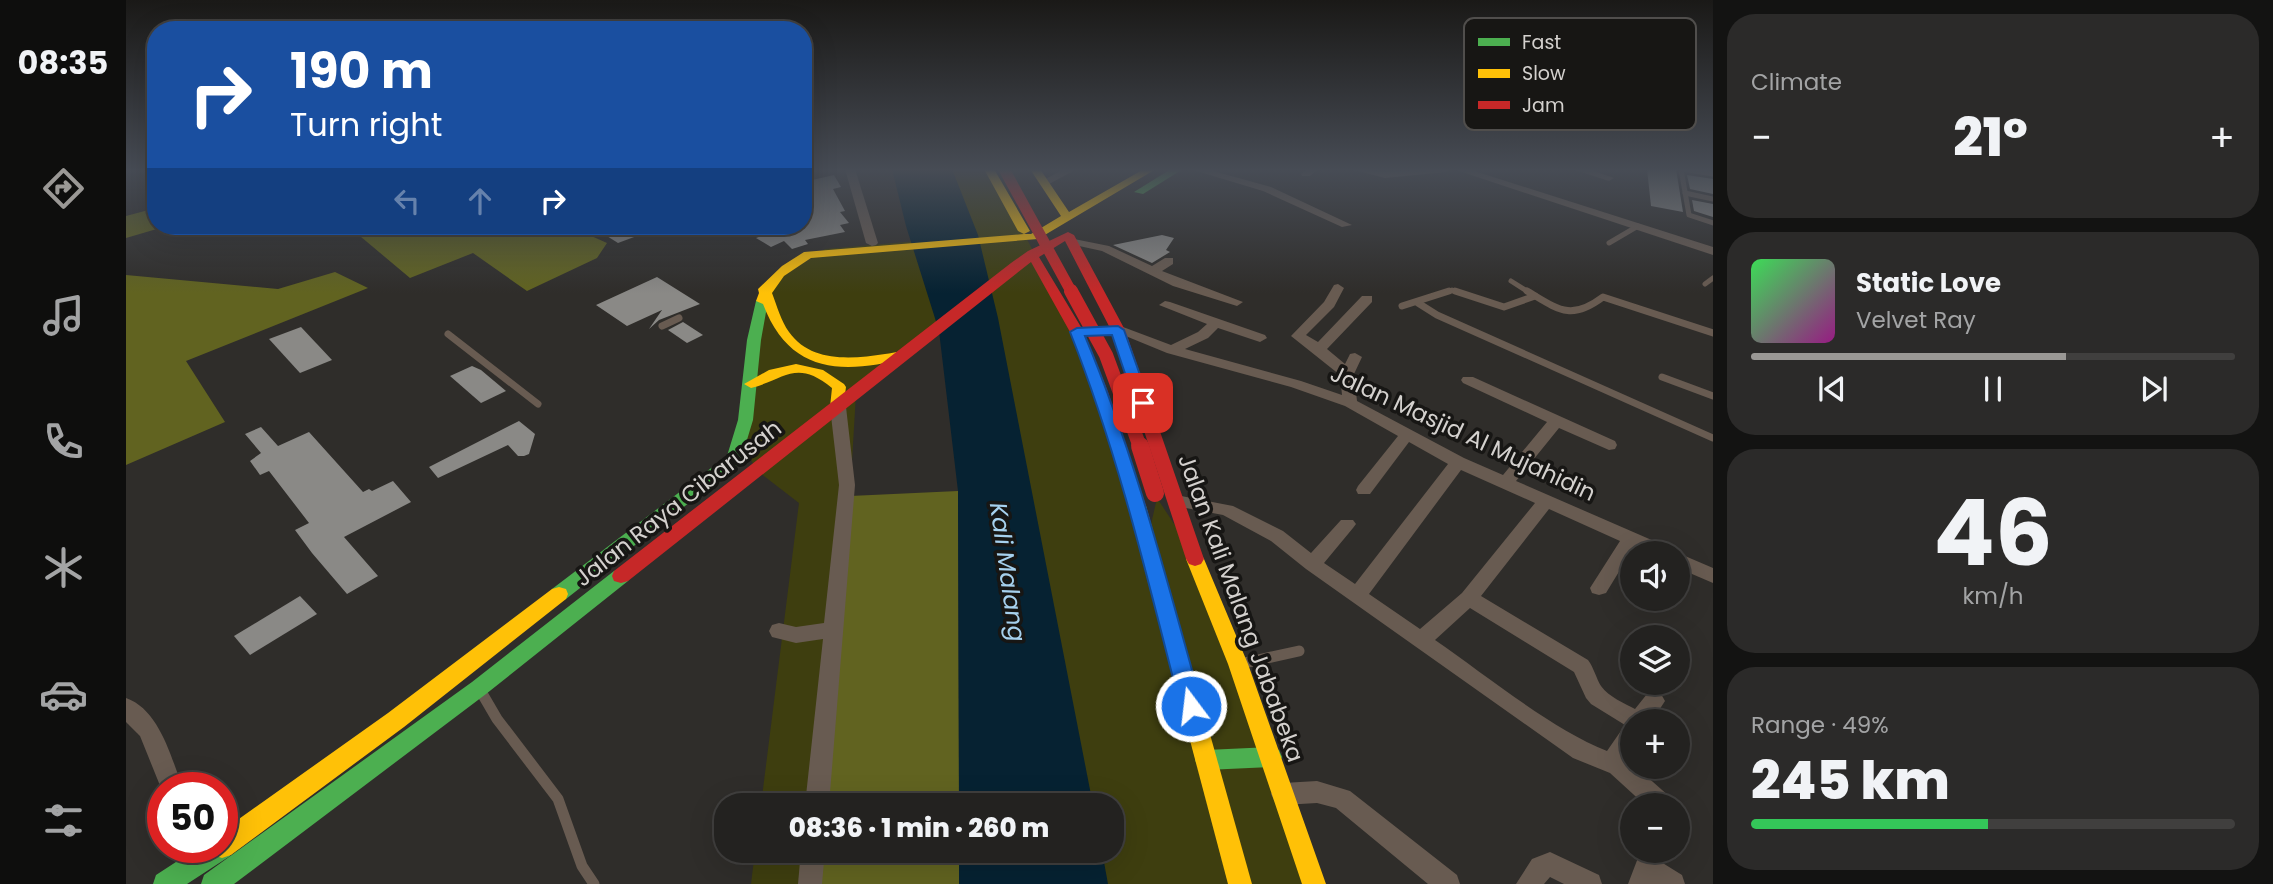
<!DOCTYPE html>
<meta charset="utf-8">
<style>
:root{--surface:#232220;--page:#2b2a29;--text:#f1f3f6;--muted:#a3a4a5;--line:#403f3e;--accent:#9a9895}
body{margin:0;font-family:Poppins,sans-serif;background:var(--page);color:var(--text);height:100vh;display:flex;flex-direction:column;font-size:26px;white-space:nowrap}
*{box-sizing:border-box;margin:0}
p{font-size:23px;color:var(--muted)}
.icon{flex:none;width:38px;height:38px;fill:none;stroke:currentColor;stroke-width:2;stroke-linecap:round;stroke-linejoin:round}
.map{position:relative;flex:1;overflow:hidden}
.sheet{display:flex;flex-direction:column;gap:14px;padding:14px;background:#131312;width:560px}
.sheet>*{flex:none}
.guide{position:absolute;left:21px;top:21px;width:665px;height:214px;border-radius:28px;box-shadow:0 7px 28px #0002,0 0 0 2px var(--line);background:#1a4fa0;color:#fff;overflow:hidden}
.buttons{position:absolute;left:1494px;top:541px;display:grid;gap:14px}
.buttons a{display:grid;place-items:center;width:70px;height:70px;border-radius:50%;background:var(--surface);box-shadow:0 7px 28px #0002,0 0 0 2px var(--line);font-size:35px}
.speed{position:absolute;left:21px;top:772px;display:flex;gap:14px;font-size:35px;font-weight:700;text-align:center}
.speed>*{display:grid;place-content:center;width:91px;height:91px;border-radius:50%;background:var(--surface);box-shadow:0 7px 28px #0002,0 0 0 2px var(--line);line-height:1}
.speed .limit{border:10px solid #d22;background:#fff;color:#111}
.pin{position:absolute;display:grid;place-items:center;width:60px;height:60px;color:#fff;margin:-30px;border-radius:14px;box-shadow:0 4px 10px #0006}
.me{position:absolute;width:77px;margin:-38px;rotate:345deg;stroke-linejoin:round;filter:drop-shadow(0 0 5px #0008)}
.turn{display:flex;align-items:center;gap:24px;height:147px;padding:0 28px;font-size:32px}
.turn .icon{width:91px;height:91px;stroke-width:2.5}
.turn b{display:block;font-size:49px;line-height:60px}
.lanes{display:flex;align-items:center;height:66px;padding:0 28px;background:#0003;justify-content:center;gap:35px;direction:ltr}
.lanes .off{opacity:.35}
.big{font-size:52px;font-weight:800;line-height:1.1}
.sheet .tile{flex:1;display:flex;flex-direction:column;justify-content:center;gap:10px;min-width:0;padding:0 24px;border-radius:28px;background:var(--page)}
.sheet .dial{align-items:center;gap:0}
.dial b{font-size:91px;line-height:1}
.song{display:flex;align-items:center;gap:21px}
.cover{width:84px;height:84px;border-radius:10px;background:linear-gradient(135deg,hsl(130 70% 55%),hsl(310 70% 35%))}
.played{height:7px;border-radius:4px;background:linear-gradient(90deg,var(--accent) 65%,var(--line) 65%)}
.keys{display:flex;justify-content:space-around;direction:ltr}
.heat{display:flex;justify-content:space-between;align-items:center;font-size:38px;direction:ltr}
.charge{height:10px;border-radius:5px;background:linear-gradient(90deg,#34c759 49%,var(--line) 0)}
.trip{position:absolute;left:588px;top:793px;width:410px;height:70px;border-radius:28px;background:var(--surface);box-shadow:0 7px 28px #0002,0 0 0 2px var(--line);font-weight:800;line-height:70px;text-align:center}
main{display:flex;flex:1;min-height:0}
.tab-bar{display:flex;flex-direction:column;width:126px;justify-content:space-around;align-items:center;background:#0e0e0d;color:var(--muted)}
.tab-bar .icon{width:49px;height:49px}
.tab-bar .on{color:var(--accent)}
.tab-bar b{font-size:32px;color:var(--text)}
.map>svg:first-child{display:block}
</style>
<main>
<nav class="tab-bar">
<b>08:35</b>
<svg class="icon on" aria-label="directions" viewBox="0 0 24 24"><path d="M12 3l9 9-9 9-9-9zM9 14v-3h6M13 9l2 2-2 2"/></svg>
<svg class="icon" aria-label="music" viewBox="0 0 24 24"><path d="M9 18V5l10-2v13"/><circle cx="6" cy="18" r="3"/><circle cx="16" cy="16" r="3"/></svg>
<svg class="icon" aria-label="phone" viewBox="0 0 24 24"><path d="M5 4h4l2 5-3 2q2 4 5 5l2-3 5 2v4C11 20 4 13 5 4z"/></svg>
<svg class="icon" aria-label="climate" viewBox="0 0 24 24"><path d="M12 3v18M4 7l16 10M4 17L20 7"/></svg>
<svg class="icon" aria-label="car" viewBox="0 0 24 24"><path d="M5 17H2v-5l4-1 3-4h7l3 4 3 1v5h-3M9 17h6M6 11h13"/><circle cx="7" cy="17" r="2"/><circle cx="17" cy="17" r="2"/></svg>
<svg class="icon" aria-label="filters" viewBox="0 0 24 24"><path d="M4 7h16M4 17h16"/><circle cx="9" cy="7" r="2"/><circle cx="15" cy="17" r="2"/></svg>
</nav>
<div class="map">
<svg width="1587" height="884" viewBox="0 0 1587 884">
<rect width="100%" height="100%" fill="#2f2d2a"/>
<g fill="#3e3e0f">
<path d="M826 169H863L951 332 1021 542 1031 498 1066 551 1189 884H980L974 851 985 850V805H965L864 288 730 393 724 496 693 805H635L673 503 630 470 618 445 638 289 699 249 849 236Z"/>
<path d="M629 851H689L686 884H625Z"/>
</g>
<g fill="#616320">
<path d="M30 208V226H41L0 238V216Z"/>
<path d="M222 226H443L481 243 471 258 401 291 347 253 284 278Z"/>
<path d="M209 272 242 288 60 361 99 422 0 465V275L152 289Z"/>
<path d="M832 491 833 805H693L724 496Z"/>
<path d="M689 851H833V884H686Z"/>
</g>
<g fill="#062232">
<path d="M766 169H826L852 235 872 318 967 805H833L832 491 813 331 780 226Z"/>
<path d="M833 851H976L982 884H833Z"/>
</g>
<g fill="#8a8986">
<path d="M1521 169H1550L1557 212 1525 206Z"/>
<path d="M708 175 715 187 707 189 719 211 714 212 723 223 714 225 719 232 679 240 682 244 666 249 658 241 645 247 630 238 651 230 647 226H677V182Z"/>
<path d="M1561 175 1587 179V194L1564 189Z"/>
<path d="M1566 200 1587 204V217L1568 211Z"/>
<path d="M465 226H535V227L492 243Z"/>
<path d="M1036 235 1048 238 1040 250 1044 252 1026 263 987 245Z"/>
<path d="M531 277 574 304 533 320 523 329 536 310 501 326 470 305Z"/>
<path d="M557 322 577 335 561 343 542 330Z"/>
<path d="M175 327 206 360 174 373 143 339Z"/>
<path d="M346 366 355 370 380 391 355 403 324 376Z"/>
<path d="M393 421 409 434 403 454 398 456H392L382 445 312 478 303 467Z"/>
<path d="M135 427 152 446 183 432 237 492 243 489 246 491 267 481 285 502 218 537 252 576 221 594 186 553 169 530 183 523 143 471 134 475 124 461 135 453 119 434Z"/>
<path d="M174 596 191 614 124 655 108 636Z"/>
</g>
<g fill="none" stroke-linecap="round" stroke-linejoin="round">
<g stroke="#685b51" stroke-width="5">
<path d="M1555 169 1563 215 1587 223"/>
<path d="M1556 169 1587 174"/>
<path d="M1559 193 1587 199"/>
<path d="M1483 243 1512 226"/>
<path d="M1385 281 1404 293"/>
<path d="M1579 284 1587 278"/>
<path d="M1317 293 1326 290 1335 293"/>
</g>
<g stroke="#685b51" stroke-width="7">
<path d="M1329 291 1378 307 1409 296"/>
<path d="M1401 291C1433 310 1445 321 1477 297L1587 333"/>
<path d="M1292 303 1311 315 1587 438"/>
<path d="M1276 306 1323 291"/>
<path d="M536 326 553 318"/>
<path d="M322 334 412 404"/>
<path d="M1536 377 1587 396"/>
</g>
<g stroke="#685b51" stroke-width="11">
<path d="M1118 663 1173 651"/>
<path d="M357 695 371 719 432 799 456 866 468 884"/>
</g>
<g fill="#685b51" fill-rule="evenodd">
<path d="M719 169H729L752 243 750 245 746 246 740 243Z"/>
<path d="M938 169H951L923 184 914 182Z"/>
<path d="M1064 169H1080L1145 187 1226 225 1216 227 1137 191Z"/>
<path d="M1181 169H1192L1184 176H1176L1175 174Z"/>
<path d="M1224 169 1259 172 1325 169 1320 172 1259 178Z"/>
<path d="M1327 169H1342L1587 247V255Z"/>
<path d="M1446 169H1462L1488 178 1483 181Z"/>
<path d="M948 239 983 246 1026 266 1039 258H1047V264L1036 271 1117 302 1111 306 1047 286 976 251 944 244V240Z"/>
<path d="M1212 284 1218 288 1208 307 1180 335 1192 342 1236 296H1246V302L1201 349 1219 364 1224 354 1229 353 1236 357 1228 374 1231 401 1338 458 1377 475 1421 422 1337 383 1335 380 1337 377H1347L1489 441 1491 445 1489 449 1483 450 1433 428 1390 481 1544 548 1547 553H1521L1508 547 1480 593 1473 595 1466 593 1464 588 1494 541 1423 509 1355 596 1462 660C1468 668 1470 678 1475 686 1483 697 1498 703 1509 709L1521 694 1528 692 1535 694 1539 701 1526 721H1507V750L1501 759 1544 797 1548 805H1519L1484 773 1447 758 1180 569 1145 541 1097 515 1044 505 1042 501 1044 497 1050 495 1107 506 1157 531 1185 553 1215 520H1227L1230 524 1227 528 1198 563 1229 584 1322 464 1283 442 1244 494H1232L1230 490 1232 486 1272 436 1219 406 1165 387 1041 353 985 330 987 327H997L1045 345 1072 332 1081 324 1033 305 1039 301 1044 302 1139 335 1141 338 1134 342 1092 328 1082 338 1059 349 1175 381 1216 395 1214 375 1165 336 1198 302 1208 285ZM1335 470 1409 503 1336 593 1294 629 1243 594ZM1344 608 1448 672 1460 698 1465 704 1499 725 1481 751C1425 729 1360 675 1309 640Z"/>
<path d="M712 402 720 407 729 485 703 805H679L697 639 670 643 646 637 643 631 646 625 653 623 670 627 698 623 713 485 704 407Z"/>
<path d="M1552 553 1587 568V583L1552 568Z"/>
<path d="M0 698C34 710 45 758 57 788H37V793L14 736 0 722Z"/>
<path d="M1191 781 1224 791 1331 875 1334 884H1302L1210 808 1191 803 1157 805 1149 802 1145 794 1149 786 1157 783Z"/>
<path d="M675 850H699L696 884H672Z"/>
<path d="M1515 850H1539L1535 862 1556 875 1559 884H1502Z"/>
<path d="M1424 852 1473 875 1476 884H1438L1424 877 1418 884H1390L1406 859Z"/>
</g>
<g fill="#4caf50" fill-rule="evenodd">
<path d="M1045 169H1057L1017 194 1008 192Z"/>
<path d="M636 297 642 301 635 340 627 420 614 463 440 599 433 601 426 599 424 594 426 589 601 456 612 420 621 340 630 301Z"/>
<path d="M495 569 502 571 504 576 502 581 360 694 108 884H75L78 875 346 682 488 571Z"/>
<path d="M1145 747 1153 750 1156 757 1153 764 1145 767 1080 770 1072 767 1069 760 1072 753 1080 750Z"/>
<path d="M96 835 104 838 107 847 104 856 61 884H27L30 875 73 847H96Z"/>
</g>
<g fill="#ffc107" fill-rule="evenodd">
<path d="M858 169H868L904 231 898 234H905L935 216 904 169H914L943 212 1018 169H1030L912 239 685 258 658 276 646 293C651 306 655 321 663 332 685 363 726 359 759 354 768 353 777 349 784 355L782 358C717 374 664 375 637 304L630 301 633 293 632 289 656 266 678 252 898 234 892 231Z"/>
<path d="M670 364 697 370 718 384 720 387 717 410 712 412 704 407 706 388C670 359 660 379 625 388L618 384 643 370Z"/>
<path d="M1011 500 1017 502 1020 506 1126 884H1102L1002 506 1005 502Z"/>
<path d="M1069 552 1075 554 1078 559 1122 664 1200 884H1176L1102 664 1060 559 1063 554Z"/>
<path d="M433 587 440 589 442 594 440 599 278 727 105 855 96 858 87 855 84 847H96V831L262 713 426 589Z"/>
</g>
<path fill="#c62828" fill-rule="evenodd" d="M942 232 948 235 999 330 1078 559 1075 564 1069 566 1063 564 1060 559 985 330 939 241 913 257 958 332 982 392 1020 506 1017 510H1005L1002 506 968 392 944 332 905 262 502 581 495 583 488 581 486 576 488 571 885 263 902 251Z"/>
<path stroke="#c62828" stroke-width="11" d="M878 169 946 293"/>
<path stroke="#c62828" stroke-width="14" d="M945 291 980 355 1014 447"/>
<path stroke="#c62828" stroke-width="18" d="M1014 446 1029 493"/>
</g>
<linearGradient id="sky" x2="0" y2="1"><stop stop-color="#1a1917"/><stop offset="0.58" stop-color="#474c55"/><stop offset="1" stop-color="#474c55" stop-opacity="0"/></linearGradient>
<rect width="1587" height="293" fill="url(#sky)"/>
<path fill="#1a73e8" stroke="#114b97" stroke-width="2" d="M992 326 998 330 1024 403 1022 407 1017 408 1009 403 986 335 959 336C1009 455 1041 581 1076 706L1073 713 1065 715 1057 713 1054 706C1022 580 992 453 944 332L951 328Z"/>
<g text-anchor="middle" dominant-baseline="central" stroke-width="7" stroke-linejoin="round" paint-order="stroke">
<g font-size="23" fill="#d4d1ce" stroke="#171614">
<text transform="translate(1337 433) rotate(25)">Jalan Masjid Al Mujahidin</text>
<text transform="translate(552 503) rotate(-38)">Jalan Raya Cibarusah</text>
<text transform="translate(1115 608) rotate(70)">Jalan Kali Malang Jababeka</text>
</g>
<g font-size="24" font-style="italic" fill="#a6d1ee" stroke="#171614">
<text transform="translate(882 572) rotate(82)">Kali Malang</text>
</g>
</g>
<rect x="1338" y="18" width="232" height="112" rx="10" fill="#171614" stroke="#504e4c" stroke-width="2"/>
<rect x="1352" y="38" width="32" height="8" fill="#4caf50"/>
<rect x="1352" y="69" width="32" height="9" fill="#ffc107"/>
<rect x="1352" y="101" width="32" height="8" fill="#c62828"/>
<g font-size="19" fill="#d4d1ce">
<text x="1396" y="49">Fast</text>
<text x="1396" y="80">Slow</text>
<text x="1396" y="112">Jam</text>
</g>
</svg>
<div class="buttons">
<a><svg class="icon" aria-label="sound" viewBox="0 0 24 24"><path d="M4 9h4l5-4v14l-5-4H4zM17 9q2 3 0 6"/></svg></a>
<a><svg class="icon" aria-label="layers" viewBox="0 0 24 24"><path d="M12 4l9 5-9 5-9-5zM3 14l9 5 9-5"/></svg></a>
<a>+</a>
<a>−</a>
</div>
<div class="speed"><div class="limit">50</div></div>
<div class="pin" style="left:1017px;top:403px;background:#d93025"><svg class="icon" aria-label="arrive" viewBox="0 0 24 24"><path d="M6 21V4h12l-3 4 3 4H6"/></svg></div>
<svg class="me" style="left:1065px;top:706px" viewBox="-20 -20 40 40"><circle r="17" fill="#1a73e8" stroke="#fff" stroke-width="3"/><path d="M0-11L8 9 0 5-8 9z" fill="#fff"/></svg>
<div class="trip">08:36 · 1 min · 260 m</div>
<div class="guide">
<div class="turn"><svg class="icon" aria-label="right" viewBox="0 0 24 24"><path d="M7 20v-9h11M14 6l5 5-5 5"/></svg><div><b>190 m</b>Turn right</div></div>
<div class="lanes"><svg class="icon off" aria-label="left" viewBox="0 0 24 24"><path d="M17 20v-9H6M10 6l-5 5 5 5"/></svg><svg class="icon off" aria-label="ahead" viewBox="0 0 24 24"><path d="M12 20V5M6 11l6-6 6 6"/></svg><svg class="icon" aria-label="right" viewBox="0 0 24 24"><path d="M7 20v-9h11M14 6l5 5-5 5"/></svg></div>
</div>
</div>
<section class="sheet">
<div class="tile"><p>Climate</p>
<div class="heat"><a>−</a><b class="big">21°</b><a>+</a></div>
</div>
<div class="tile">
<div class="song"><i class="cover"></i><div><b>Static Love</b><p>Velvet Ray</p></div></div>
<div class="played"></div>
<div class="keys"><svg class="icon" aria-label="previous" viewBox="0 0 24 24"><path d="M18 5L8 12l10 7zM5 5v14"/></svg><svg class="icon" aria-label="pause" viewBox="0 0 24 24"><path d="M8 5v14M16 5v14"/></svg><svg class="icon" aria-label="next" viewBox="0 0 24 24"><path d="M6 5l10 7-10 7zM19 5v14"/></svg></div>
</div>
<div class="tile dial"><b>46</b><p>km/h</p></div>
<div class="tile"><p>Range · 49%</p><b class="big">245 km</b><div class="charge"></div></div>
</section>
</main>
